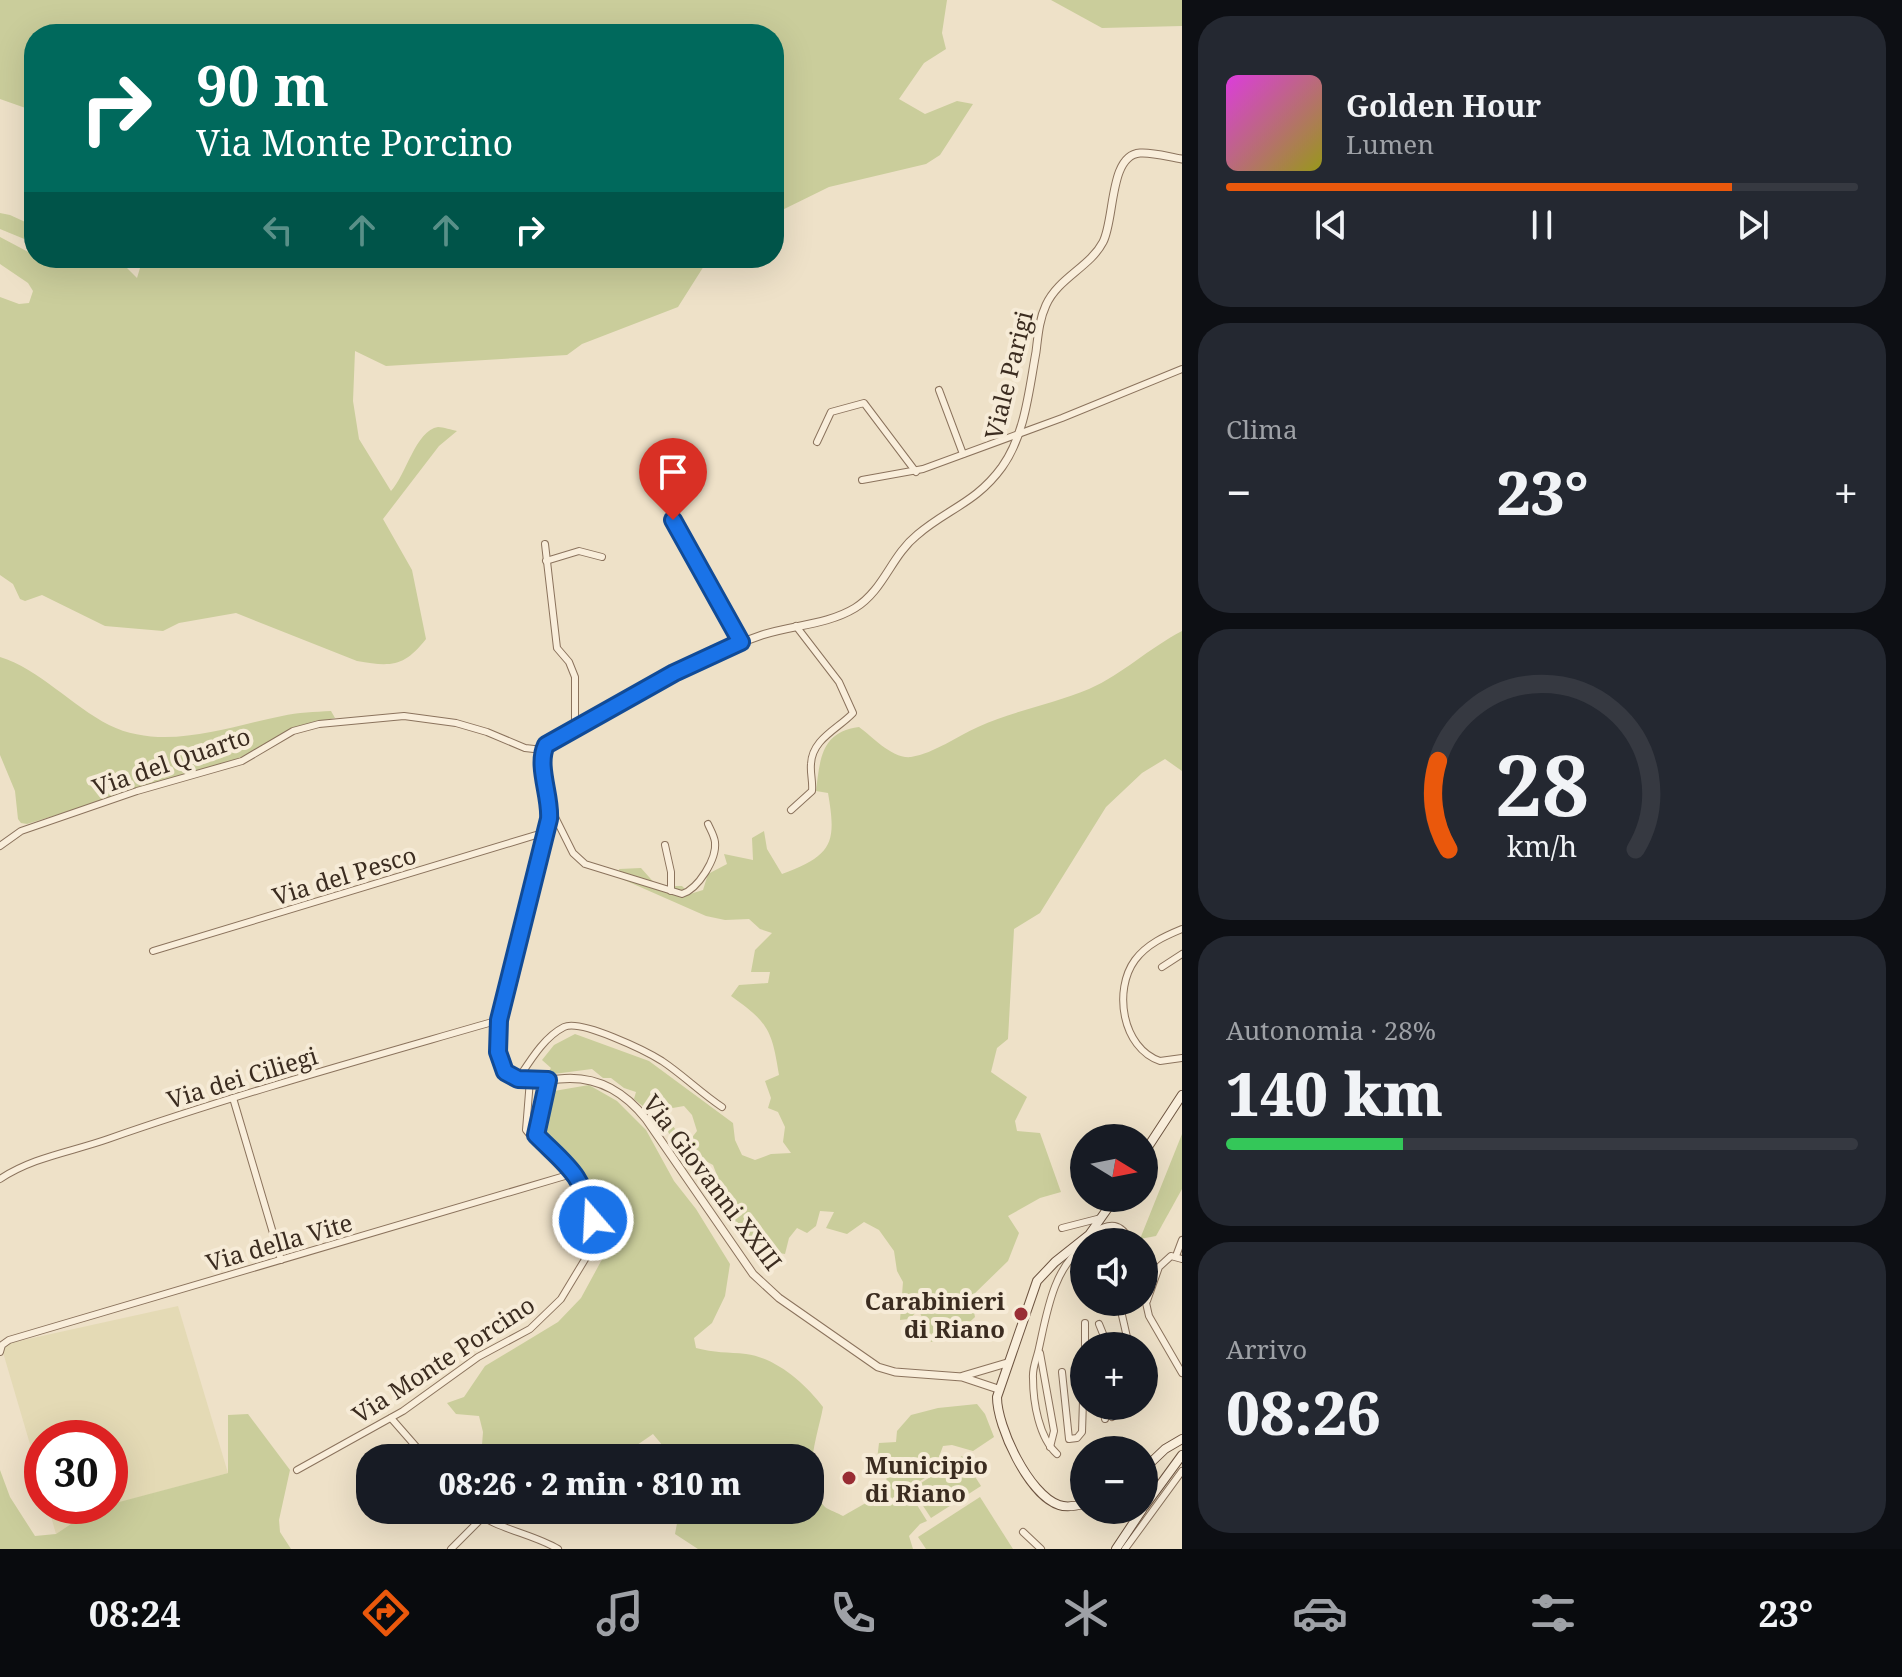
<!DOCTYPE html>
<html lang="it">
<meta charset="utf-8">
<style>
:root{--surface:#171b24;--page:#242831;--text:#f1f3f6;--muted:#9ea1a6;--line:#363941;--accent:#ea580c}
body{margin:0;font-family:"Noto Serif",serif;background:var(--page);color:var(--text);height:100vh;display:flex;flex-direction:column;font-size:30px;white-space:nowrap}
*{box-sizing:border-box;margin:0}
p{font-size:26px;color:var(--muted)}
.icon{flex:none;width:44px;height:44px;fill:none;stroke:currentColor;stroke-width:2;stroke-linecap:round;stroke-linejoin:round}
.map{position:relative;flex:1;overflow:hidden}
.side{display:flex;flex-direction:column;gap:16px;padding:16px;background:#0d0f14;width:720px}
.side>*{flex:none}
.top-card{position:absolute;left:24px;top:24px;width:760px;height:244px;border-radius:32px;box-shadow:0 8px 32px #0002;background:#00695c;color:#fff;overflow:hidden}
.needle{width:52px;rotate:100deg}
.fabs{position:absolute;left:1070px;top:1124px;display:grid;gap:16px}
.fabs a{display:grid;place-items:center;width:88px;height:88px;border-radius:50%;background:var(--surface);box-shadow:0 8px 32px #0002;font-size:40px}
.speed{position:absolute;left:24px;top:1420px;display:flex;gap:16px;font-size:40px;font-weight:700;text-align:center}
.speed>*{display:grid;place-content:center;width:104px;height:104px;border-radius:50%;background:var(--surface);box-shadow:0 8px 32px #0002;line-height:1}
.speed .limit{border:12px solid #d22;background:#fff;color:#111}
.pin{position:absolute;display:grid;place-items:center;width:68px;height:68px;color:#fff;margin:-82px -34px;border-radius:50% 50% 50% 0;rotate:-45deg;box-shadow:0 0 8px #0007}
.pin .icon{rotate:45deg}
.me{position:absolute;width:88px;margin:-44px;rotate:341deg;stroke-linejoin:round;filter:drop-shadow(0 0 6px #0008)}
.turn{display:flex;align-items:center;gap:28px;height:168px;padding:0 40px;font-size:36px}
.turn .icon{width:104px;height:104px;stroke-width:2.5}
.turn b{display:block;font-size:56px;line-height:68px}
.lanes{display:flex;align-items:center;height:76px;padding:0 40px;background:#0003;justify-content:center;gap:40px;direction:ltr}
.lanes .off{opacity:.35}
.big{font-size:60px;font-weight:800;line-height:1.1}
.side .tile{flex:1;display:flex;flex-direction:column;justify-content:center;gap:12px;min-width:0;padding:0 28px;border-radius:32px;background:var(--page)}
.side .dial{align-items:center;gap:0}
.dial svg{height:208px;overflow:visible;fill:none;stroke:var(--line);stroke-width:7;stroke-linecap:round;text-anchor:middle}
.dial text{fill:var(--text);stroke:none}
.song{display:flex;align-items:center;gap:24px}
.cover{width:96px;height:96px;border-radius:12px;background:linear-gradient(135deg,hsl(300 70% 55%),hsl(60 70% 35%))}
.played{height:8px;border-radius:4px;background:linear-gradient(90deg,var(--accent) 80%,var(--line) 80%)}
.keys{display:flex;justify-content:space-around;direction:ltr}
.heat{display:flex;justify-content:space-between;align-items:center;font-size:44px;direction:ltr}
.charge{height:12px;border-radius:6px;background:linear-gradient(90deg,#34c759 28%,var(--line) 0)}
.trip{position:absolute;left:356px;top:1444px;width:468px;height:80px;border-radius:32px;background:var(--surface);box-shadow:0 8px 32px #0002;font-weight:800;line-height:80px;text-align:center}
.tabs{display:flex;height:128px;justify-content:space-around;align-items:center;background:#090b0e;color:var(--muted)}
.tabs .icon{width:56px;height:56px}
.tabs .active{color:var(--accent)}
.tabs b{font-size:36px;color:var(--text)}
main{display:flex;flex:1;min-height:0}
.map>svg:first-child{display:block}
</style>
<main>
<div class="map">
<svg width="1182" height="1549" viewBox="0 0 1182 1549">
<rect width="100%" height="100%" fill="#eee1c8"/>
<g fill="#e4dab5">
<path d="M178 1306 228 1473 110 1505V1438H42V1485L2 1349 10 1343Z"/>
<path d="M48 1506H105L93 1509 56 1534Z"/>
</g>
<g fill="#cacd9b">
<path d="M0 0H947L942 33 946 49 924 63 899 99 925 114 957 101 973 104 940 155 926 164 829 187 774 214V34H34V111L0 99Z"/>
<path d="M1051 0H1182V26L1102 28Z"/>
<path d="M0 213 10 215 34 226V243L0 229Z"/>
<path d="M0 237 34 255V258H41L58 268V261L55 258H117L137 278 143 258H709L678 307 582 344 567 355 386 366 355 351 353 401 359 439 391 491C406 475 416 430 438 427 443 427 452 430 457 431L439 446 383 519 412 570 426 639C404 667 391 667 357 661L236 613 179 623 163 631 105 626 42 595 25 601 20 599 13 584 0 575V297L19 304 29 303 33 291 28 283 0 264Z"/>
<path d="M1182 631V771L1165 759 1142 773 1106 807 1040 913 1014 929 1008 1039 997 1048 991 1072 1027 1097 1015 1121 1017 1131 1040 1133 1061 1192 1040 1198 1008 1216 1019 1233 1008 1261 971 1297 975 1317 954 1337 931 1342 919 1310 909 1319 900 1320 903 1282 897 1271 894 1251 879 1230 864 1222 847 1234 826 1228 834 1212 820 1211 816 1226 807 1233 797 1228 789 1238 785 1254C750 1249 728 1220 709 1192L718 1178 713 1165 704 1160 698 1169 679 1149 663 1124 668 1120 687 1144 697 1131 692 1115 684 1106 650 1112 634 1099 636 1092 624 1088 611 1078H603L592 1069 546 1075 551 1068 542 1060 554 1045 575 1034 649 1061 733 1123 735 1140 742 1155 755 1160 771 1154 791 1153 783 1142 785 1127 778 1112 768 1108 771 1098 765 1081 779 1075C772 1030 768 1022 731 996L739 985 768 983 770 972H751L755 950 772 933 760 929 749 919 725 920 706 916 622 879 619 869 641 868 657 886H682L690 894 703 890 708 874 727 864 724 854 753 860 752 838 764 831 767 849 782 874C832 855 837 844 828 793L816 791C820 759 821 732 859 727 873 737 892 759 911 757 935 753 957 736 978 727 1013 711 1053 704 1089 689 1123 674 1149 648 1182 631Z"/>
<path d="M0 657C39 669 72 706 109 725 164 752 227 727 282 716 298 712 315 712 331 711L335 718 296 727 267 745 230 762 27 824 21 823 18 819 15 791 0 755Z"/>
<path d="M589 1085 617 1101 646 1130 674 1181 696 1209 730 1264 725 1296 712 1323 694 1338 696 1348C714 1353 728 1352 746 1354 776 1358 805 1383 823 1407 818 1436 799 1481 825 1507 829 1510 838 1513 843 1516L885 1492 887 1475 877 1460 879 1443 896 1442 897 1431 911 1415 938 1408 977 1404 985 1414 994 1437 973 1451 952 1445 943 1446 933 1473 907 1489 927 1521 920 1524 909 1536 913 1549H698L675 1534 678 1518 676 1510H810V1458H673L653 1434 624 1454 599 1458 515 1446 495 1451 482 1445 483 1432 479 1416 456 1414 447 1403 464 1397 485 1366 558 1322 581 1298 612 1241C596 1186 590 1171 544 1136L554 1091Z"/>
<path d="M1182 1134V1189L1156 1236 1140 1239Z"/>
<path d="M248 1414 290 1470 279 1520 280 1532 291 1549H0V1470L10 1497 35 1536 56 1534 93 1509 228 1473V1415Z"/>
<path d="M962 1456 981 1486 931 1518 912 1489Z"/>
<path d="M980 1497 1013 1549H926L918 1537Z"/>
</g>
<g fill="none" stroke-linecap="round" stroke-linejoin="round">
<g stroke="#8b735d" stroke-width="8">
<g id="minor">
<path d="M939 390 963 454"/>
<path d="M817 442 831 412 864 403 916 472"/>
<path d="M862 480 923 469 1062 418 1182 369"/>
<path d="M673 520 741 642"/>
<path d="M545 544 557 648 569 662 575 677V728"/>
<path d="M546 561 579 551 602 557"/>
<path d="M549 805 573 853 585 864 682 894C698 889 717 859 715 842 714 835 710 829 708 824"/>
<path d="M791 810 812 791C813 781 810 773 811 764 812 739 838 729 853 713L839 682 796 626"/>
<path d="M665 845 671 872V891"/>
<path d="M0 846 21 831 137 791 242 761 293 731 319 724 404 716 456 723 487 732 525 748 543 750"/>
<path d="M1182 929C1165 936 1147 944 1135 960 1113 990 1122 1048 1160 1061L1182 1058"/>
<path d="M153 951 546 832"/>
<path d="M1162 967 1182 954"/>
<path d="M518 1079C530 1061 544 1037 564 1027 581 1019 646 1051 662 1061 683 1075 701 1093 722 1107"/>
<path d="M233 1098 281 1260"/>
<path d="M536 1135 548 1080"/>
<path d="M0 1179C33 1157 71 1152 108 1139 237 1094 368 1058 499 1020"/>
<path d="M1062 1228 1101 1218"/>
<path d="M1092 1233C1110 1222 1121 1222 1131 1242"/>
<path d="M1176 1256 1182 1240"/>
<path d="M1144 1294 1149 1316 1182 1373"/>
<path d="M1147 1301 1159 1267 1171 1256 1182 1259"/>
<path d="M1119 1302 1129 1346"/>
<path d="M1085 1323V1346"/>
<path d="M1099 1324 1108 1346"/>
<path d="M0 1352 2 1345 9 1340 575 1173"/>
<path d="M1040 1353 1054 1431 1050 1447"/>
<path d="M1062 1372 1069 1439 1077 1438 1082 1432 1084 1368"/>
<path d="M1103 1406 1105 1419"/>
<path d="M1112 1417 1126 1406"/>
<path d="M391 1418 426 1458"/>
<path d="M1057 1454C1039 1438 1033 1402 1033 1378 1032 1368 1037 1358 1039 1348 1046 1317 1054 1264 1084 1248"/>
<path d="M297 1470 403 1411 478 1357 530 1329 561 1299 590 1251 593 1238V1220L585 1193 575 1173 559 1154 536 1135H530L526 1130 530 1080"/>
<path d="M474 1510C492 1528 534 1534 558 1549"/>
<path d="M1023 1532 1041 1549"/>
<path d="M451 1549 482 1518"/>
<path d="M1125 1549 1182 1471"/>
</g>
</g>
<g stroke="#8b735d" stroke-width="9">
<g id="tertiary">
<path d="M963 1376 1007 1363"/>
<path d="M998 1389 962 1377 895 1372 878 1367 779 1298 753 1274 646 1119C624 1091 595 1075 559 1079 541 1081 520 1083 505 1072L498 1047 499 1015 549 819C551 796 536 766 546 745 562 731 585 722 604 712 655 683 706 654 762 635 792 625 827 625 855 608 884 590 891 556 917 535 947 509 976 503 1002 467 1025 435 1029 390 1036 352 1038 336 1039 320 1046 305 1058 278 1090 267 1103 242 1115 219 1109 155 1140 153 1153 152 1169 157 1182 159"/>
</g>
</g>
<g stroke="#6d5440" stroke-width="10">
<g id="secondary">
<path d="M1144 1153 1182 1095"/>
<path d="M1144 1469 1165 1449 1182 1439"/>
<path d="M1084 1504C1076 1506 1067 1508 1059 1505 1029 1495 997 1427 997 1397L1037 1281 1055 1262 1089 1235 1115 1198"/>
<path d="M1144 1507 1182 1455"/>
<path d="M1116 1549 1142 1510"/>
</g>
</g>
<use href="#minor" stroke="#f9eedb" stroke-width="6"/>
<use href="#tertiary" stroke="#f9eedb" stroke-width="7"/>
<use href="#secondary" stroke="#f9eedb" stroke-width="8"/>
</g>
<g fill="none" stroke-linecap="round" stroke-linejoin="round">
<g stroke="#114b97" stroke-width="20">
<path id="route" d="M593 1220C581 1172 568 1167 536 1135L548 1080 518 1079 505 1072 498 1052 499 1020 549 819C551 796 536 766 546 745L674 673 741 642 673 520"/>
</g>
<use href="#route" stroke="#1a73e8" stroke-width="14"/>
</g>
<g fill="#992d34" stroke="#f6ebd7" stroke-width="3">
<circle cx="1021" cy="1314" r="8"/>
<circle cx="849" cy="1478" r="8"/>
</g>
<g text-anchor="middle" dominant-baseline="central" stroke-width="8" stroke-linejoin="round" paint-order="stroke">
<g font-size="24" fill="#3b2c20" stroke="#f6ebd7">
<text transform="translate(1008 375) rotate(-76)">Viale Parigi</text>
<text transform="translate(171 761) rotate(-19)">Via del Quarto</text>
<text transform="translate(344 875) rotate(-17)">Via del Pesco</text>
<text transform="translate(242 1077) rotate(-17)">Via dei Ciliegi</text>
<text transform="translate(713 1182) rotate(53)">Via Giovanni XXIII</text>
<text transform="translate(279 1242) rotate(-16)">Via della Vite</text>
<text transform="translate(443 1359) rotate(-33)">Via Monte Porcino</text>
</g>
<g font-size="24" font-weight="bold" fill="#3b2c20" stroke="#f6ebd7" text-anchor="end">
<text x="1005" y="1300">Carabinieri<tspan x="1005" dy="28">di Riano</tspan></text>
<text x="865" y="1464" text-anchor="start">Municipio<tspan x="865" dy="28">di Riano</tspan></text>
</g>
</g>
</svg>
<div class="fabs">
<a><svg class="needle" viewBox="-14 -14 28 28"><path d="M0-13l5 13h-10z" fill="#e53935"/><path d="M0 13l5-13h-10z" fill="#9ea1a6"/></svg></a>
<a><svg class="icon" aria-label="sound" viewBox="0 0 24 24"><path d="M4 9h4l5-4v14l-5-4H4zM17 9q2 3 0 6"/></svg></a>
<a>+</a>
<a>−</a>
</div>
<div class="speed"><div class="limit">30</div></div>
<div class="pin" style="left:673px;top:520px;background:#d93025"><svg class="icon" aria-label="arrive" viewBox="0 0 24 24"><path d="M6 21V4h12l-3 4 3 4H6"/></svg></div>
<svg class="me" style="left:593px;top:1220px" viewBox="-20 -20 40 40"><circle r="17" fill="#1a73e8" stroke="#fff" stroke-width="3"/><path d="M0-11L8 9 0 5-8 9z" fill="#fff"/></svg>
<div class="trip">08:26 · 2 min · 810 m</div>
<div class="top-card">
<div class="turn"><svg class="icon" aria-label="right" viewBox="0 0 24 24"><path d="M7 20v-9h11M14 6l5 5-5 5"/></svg><div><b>90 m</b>Via Monte Porcino</div></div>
<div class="lanes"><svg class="icon off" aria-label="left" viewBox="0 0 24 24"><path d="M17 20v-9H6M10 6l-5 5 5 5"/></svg><svg class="icon off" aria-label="ahead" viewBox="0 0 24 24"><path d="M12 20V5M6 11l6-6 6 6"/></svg><svg class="icon off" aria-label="ahead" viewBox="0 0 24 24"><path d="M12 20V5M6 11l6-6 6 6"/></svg><svg class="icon" aria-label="right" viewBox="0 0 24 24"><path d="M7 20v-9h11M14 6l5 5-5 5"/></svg></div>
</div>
</div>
<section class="side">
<div class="tile">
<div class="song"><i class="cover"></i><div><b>Golden Hour</b><p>Lumen</p></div></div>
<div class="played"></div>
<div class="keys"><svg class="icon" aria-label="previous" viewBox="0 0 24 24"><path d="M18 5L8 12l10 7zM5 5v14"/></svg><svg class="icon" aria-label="pause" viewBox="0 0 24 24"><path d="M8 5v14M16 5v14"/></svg><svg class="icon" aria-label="next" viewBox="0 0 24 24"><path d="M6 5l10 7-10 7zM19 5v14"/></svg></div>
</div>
<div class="tile"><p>Clima</p>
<div class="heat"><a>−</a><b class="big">23°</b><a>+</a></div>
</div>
<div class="tile dial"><svg viewBox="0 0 100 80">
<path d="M14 69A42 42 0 1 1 86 69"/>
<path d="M14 69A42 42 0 0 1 10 35" stroke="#ea580c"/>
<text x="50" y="56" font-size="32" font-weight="700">28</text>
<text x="50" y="72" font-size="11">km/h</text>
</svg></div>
<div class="tile"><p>Autonomia · 28%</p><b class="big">140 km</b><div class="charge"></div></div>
<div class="tile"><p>Arrivo</p><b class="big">08:26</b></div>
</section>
</main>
<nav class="tabs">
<b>08:24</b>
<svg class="icon active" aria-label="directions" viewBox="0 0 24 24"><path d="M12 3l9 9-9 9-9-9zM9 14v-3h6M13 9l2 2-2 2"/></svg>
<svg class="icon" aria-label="music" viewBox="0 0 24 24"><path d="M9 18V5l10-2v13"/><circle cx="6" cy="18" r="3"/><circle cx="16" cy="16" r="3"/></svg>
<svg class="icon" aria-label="phone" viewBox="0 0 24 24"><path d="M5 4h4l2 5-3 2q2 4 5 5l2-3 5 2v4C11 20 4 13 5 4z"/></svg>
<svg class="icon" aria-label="climate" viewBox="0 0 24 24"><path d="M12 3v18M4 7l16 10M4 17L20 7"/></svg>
<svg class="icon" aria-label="car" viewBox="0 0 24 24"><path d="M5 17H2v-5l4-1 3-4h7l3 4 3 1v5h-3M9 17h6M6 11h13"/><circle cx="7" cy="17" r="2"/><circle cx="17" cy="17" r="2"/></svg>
<svg class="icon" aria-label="filters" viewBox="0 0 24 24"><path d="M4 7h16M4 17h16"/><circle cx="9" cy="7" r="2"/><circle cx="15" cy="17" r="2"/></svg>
<b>23°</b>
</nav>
